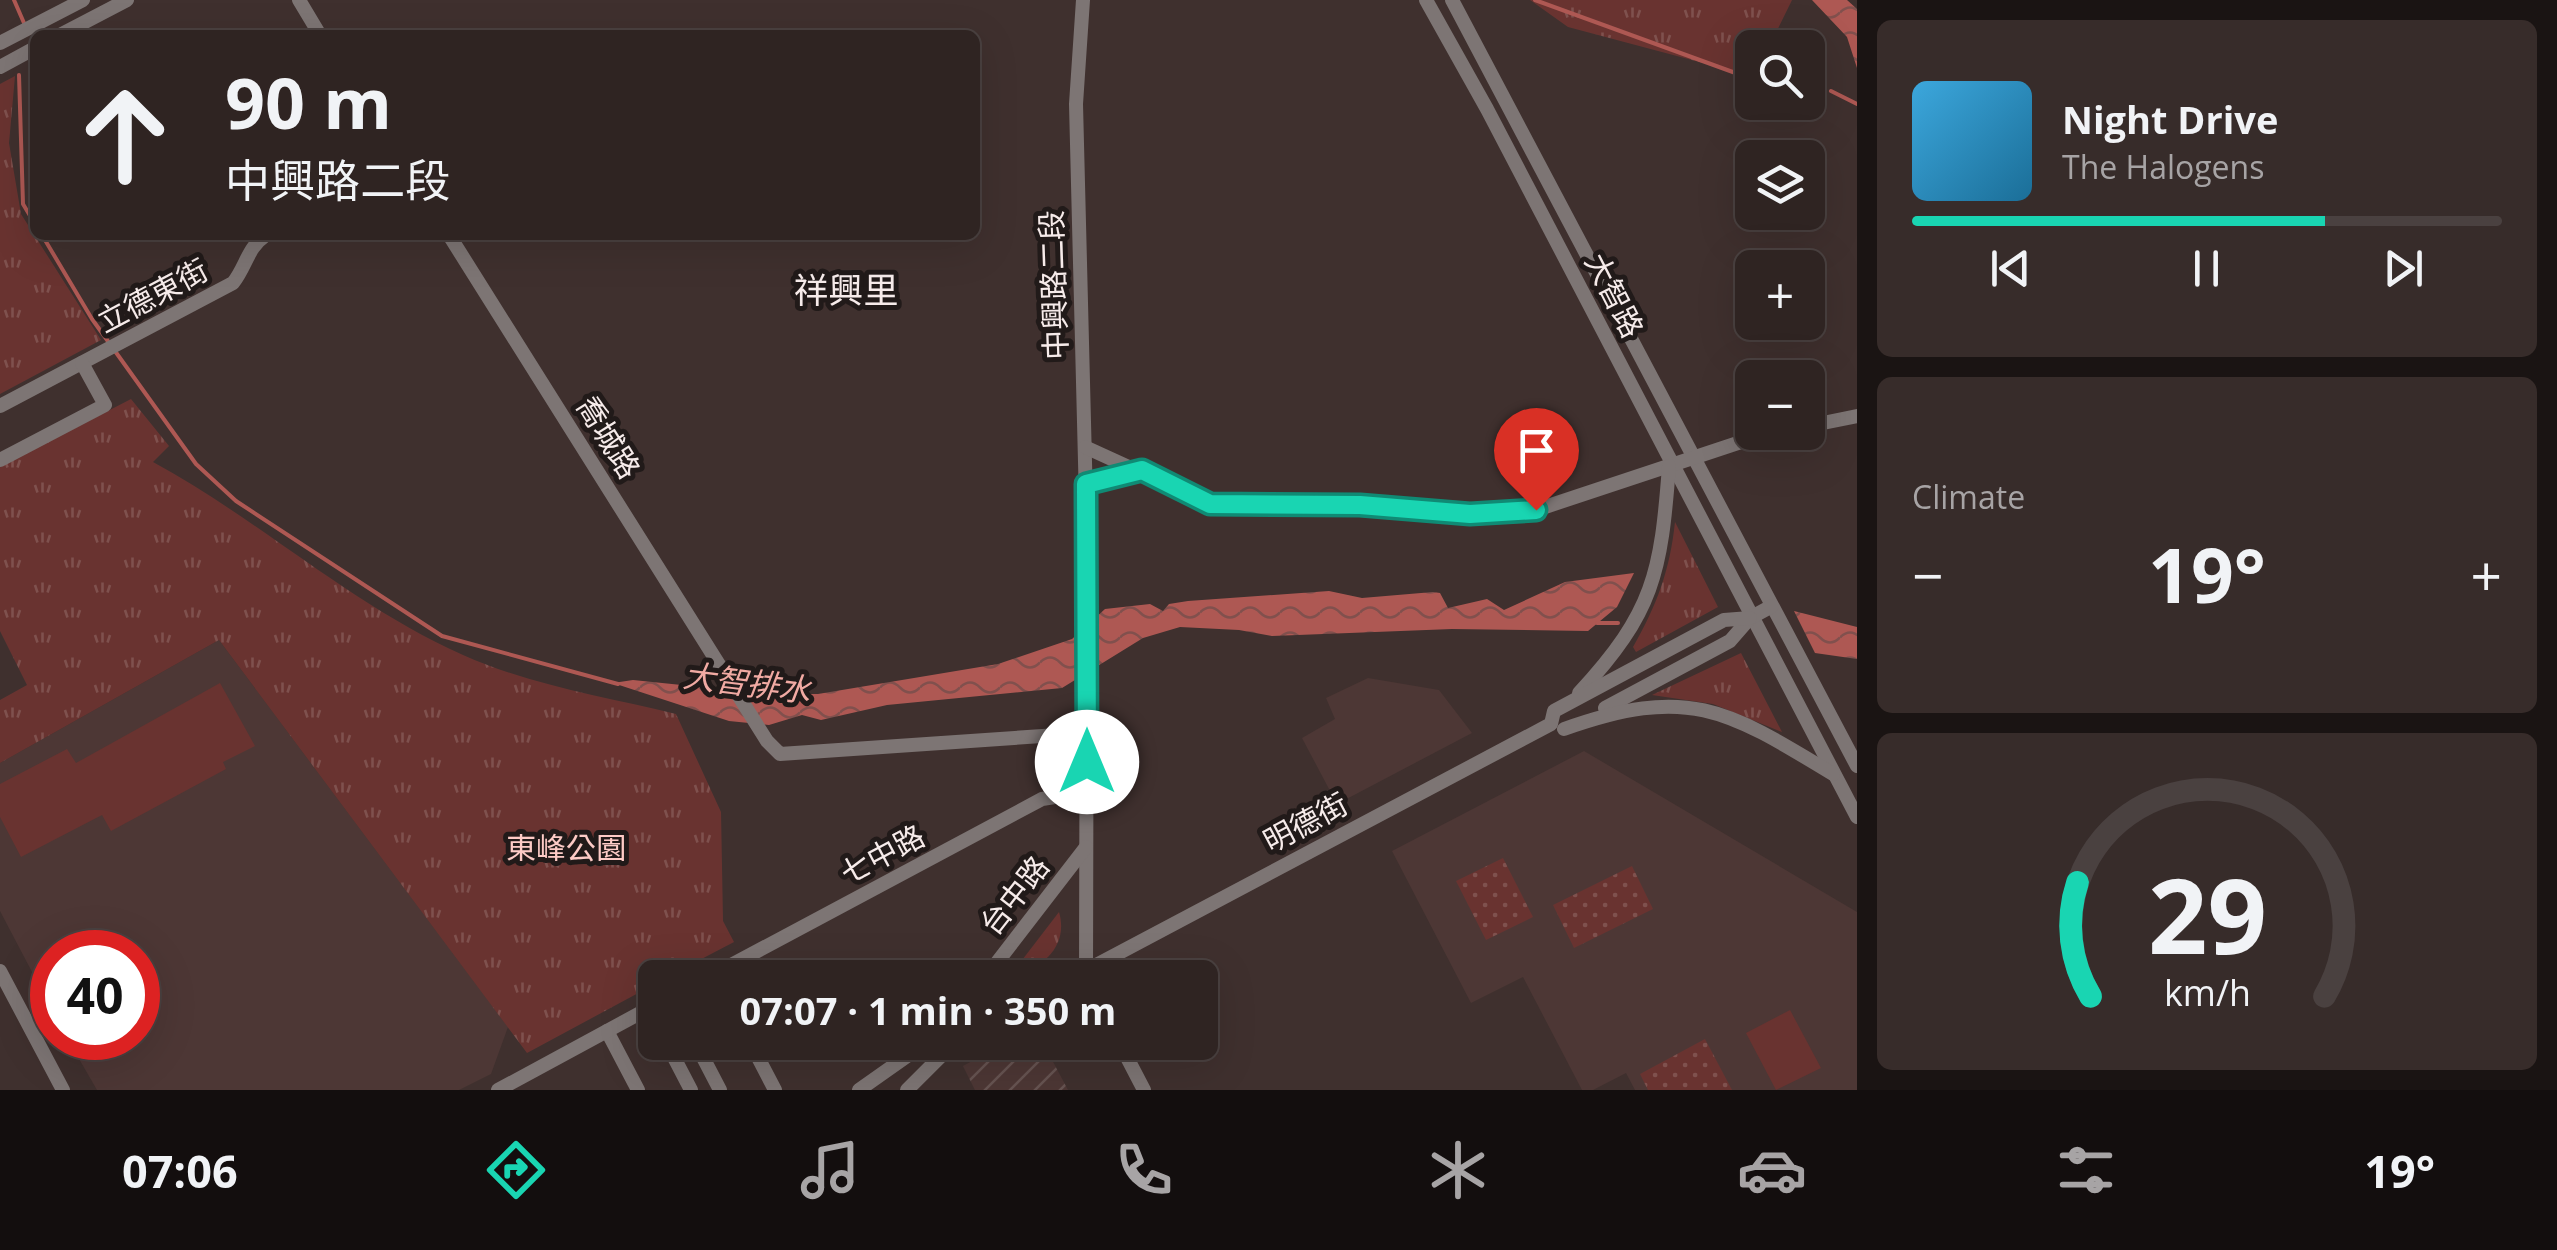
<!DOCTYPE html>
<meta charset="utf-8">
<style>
:root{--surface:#2f2422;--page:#372c2a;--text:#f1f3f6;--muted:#a7a4a5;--line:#4a4140;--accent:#19d5b2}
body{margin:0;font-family:"Open Sans","Noto Sans TC",sans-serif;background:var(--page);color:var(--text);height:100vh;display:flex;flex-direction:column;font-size:38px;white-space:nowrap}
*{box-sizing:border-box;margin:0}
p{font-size:32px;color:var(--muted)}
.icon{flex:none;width:55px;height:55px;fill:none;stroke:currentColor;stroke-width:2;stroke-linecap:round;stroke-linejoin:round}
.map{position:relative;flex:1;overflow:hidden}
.side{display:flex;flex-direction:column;gap:20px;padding:20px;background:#1a1413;width:700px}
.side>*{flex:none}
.banner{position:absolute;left:30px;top:30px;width:950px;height:210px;border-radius:15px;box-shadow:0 10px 40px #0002,0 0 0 2px var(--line);background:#2f2422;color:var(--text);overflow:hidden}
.tools{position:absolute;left:1735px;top:30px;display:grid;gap:20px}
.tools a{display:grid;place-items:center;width:90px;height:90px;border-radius:15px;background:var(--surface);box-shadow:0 10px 40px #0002,0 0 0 2px var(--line);font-size:50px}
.speed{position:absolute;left:30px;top:930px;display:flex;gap:20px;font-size:50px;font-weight:700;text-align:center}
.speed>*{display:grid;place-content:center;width:130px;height:130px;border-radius:50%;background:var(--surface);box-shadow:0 10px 40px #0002,0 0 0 2px var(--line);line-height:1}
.speed .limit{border:15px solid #d22;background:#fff;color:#111}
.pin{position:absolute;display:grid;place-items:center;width:85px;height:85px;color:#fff;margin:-102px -42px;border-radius:50% 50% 50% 0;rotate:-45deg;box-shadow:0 0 10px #0007}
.pin .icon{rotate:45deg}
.me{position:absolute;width:110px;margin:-55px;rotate:0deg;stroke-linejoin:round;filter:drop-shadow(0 0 8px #0008)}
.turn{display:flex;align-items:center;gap:35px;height:210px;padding:0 30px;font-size:45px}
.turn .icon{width:130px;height:130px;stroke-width:2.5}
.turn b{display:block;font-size:70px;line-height:85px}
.big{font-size:75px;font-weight:700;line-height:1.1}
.side .tile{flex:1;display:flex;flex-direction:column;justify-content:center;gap:15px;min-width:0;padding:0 35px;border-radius:15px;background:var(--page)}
.side .dial{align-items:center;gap:0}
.dial svg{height:260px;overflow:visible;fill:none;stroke:var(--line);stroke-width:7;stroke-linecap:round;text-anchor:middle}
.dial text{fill:var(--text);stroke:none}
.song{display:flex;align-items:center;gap:30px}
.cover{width:120px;height:120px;border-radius:15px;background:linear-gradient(135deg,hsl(200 70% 55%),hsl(200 70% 35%))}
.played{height:10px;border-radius:5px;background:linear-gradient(90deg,var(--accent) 70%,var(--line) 70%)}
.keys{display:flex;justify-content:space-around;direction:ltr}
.heat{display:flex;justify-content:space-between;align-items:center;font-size:55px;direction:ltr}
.trip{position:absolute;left:638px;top:960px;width:580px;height:100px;border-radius:15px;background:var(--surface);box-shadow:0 10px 40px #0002,0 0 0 2px var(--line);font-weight:700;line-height:100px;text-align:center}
.menu{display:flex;height:160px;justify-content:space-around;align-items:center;background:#130e0e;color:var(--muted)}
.menu .icon{width:70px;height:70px}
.menu .selected{color:var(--accent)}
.menu b{font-size:45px;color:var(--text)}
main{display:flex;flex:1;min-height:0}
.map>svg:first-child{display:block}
</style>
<main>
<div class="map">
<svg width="1857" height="1090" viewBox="0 0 1857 1090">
<defs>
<pattern id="industrial-furrows" width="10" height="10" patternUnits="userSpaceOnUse" patternTransform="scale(2.5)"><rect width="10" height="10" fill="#4d3735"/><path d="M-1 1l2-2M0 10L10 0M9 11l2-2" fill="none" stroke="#675452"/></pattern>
<pattern id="grass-tufts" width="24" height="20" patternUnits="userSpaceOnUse" patternTransform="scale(2.5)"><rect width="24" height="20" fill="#693330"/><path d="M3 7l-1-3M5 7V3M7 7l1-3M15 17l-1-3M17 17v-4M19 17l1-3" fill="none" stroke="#7f514e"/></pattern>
<pattern id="garden-dots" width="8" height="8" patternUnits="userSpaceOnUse" patternTransform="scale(2.5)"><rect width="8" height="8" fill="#693330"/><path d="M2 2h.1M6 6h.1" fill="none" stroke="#7f514e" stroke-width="1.8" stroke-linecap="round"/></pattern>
<pattern id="water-waves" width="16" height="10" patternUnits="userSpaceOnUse" patternTransform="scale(2.5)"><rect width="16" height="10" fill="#ae5853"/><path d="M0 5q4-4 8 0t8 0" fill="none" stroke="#81504d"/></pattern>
</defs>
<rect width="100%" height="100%" fill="#3f302e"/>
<g fill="#4d3735">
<path d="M219 640 508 1027 491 1074 459 1090H97L67 1038H138V952H52V1010L0 911V763Z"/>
<path d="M1368 678 1439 690 1472 733 1337 804 1302 738 1335 719 1326 698Z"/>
<path d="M1584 751 1857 912V1090H1635L1626 1073 1593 1090H1582L1523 977 1471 1003 1392 851Z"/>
</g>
<path fill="url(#industrial-furrows)" d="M1006 1043H1043L1068 1090H975L963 1066Z"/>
<g fill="url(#grass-tufts)">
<path d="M1530 0H1792L1769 47 1752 48V76L1568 27Z"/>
<path d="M15 76 9 143 21 214 101 340 0 394V84Z"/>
<path d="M131 399 169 446 153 462C260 520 352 606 463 655 530 685 606 697 676 714L721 812 723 921 734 942 667 977 655 978V984L527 1053 219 640 0 763V700L27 685 0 631V467Z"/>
<path d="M1675 522 1718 607 1636 652 1633 647C1657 605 1670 570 1675 522Z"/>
<path d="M1741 653 1782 732 1713 704 1652 695Z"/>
<path d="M1059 912C1069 947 1042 969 1009 977Z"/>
</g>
<g fill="url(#garden-dots)">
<path d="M1503 858 1533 917 1486 940 1456 881Z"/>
<path d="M1632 866 1653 909 1574 948 1553 905Z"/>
<path d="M1705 1039 1732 1090H1648L1640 1074Z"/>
</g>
<g fill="#693330">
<path d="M220 683 255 746 223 762 226 769 111 831 102 815 21 857 0 817V784L67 749 76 763Z"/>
<path d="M1790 1010 1821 1068 1776 1090 1746 1033Z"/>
</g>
<g fill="url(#water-waves)">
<path d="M1812 0H1847L1857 9V68L1847 37Z"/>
<path d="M1634 573 1617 607 1588 631 1452 629 1272 636 1239 630 1180 627 1143 638 1062 688 887 705 821 720 802 715 769 725 729 721 613 683 633 680 769 694H818L998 664 1072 639 1105 609 1150 604 1163 611 1169 604 1188 601 1329 591 1362 598 1433 592 1440 593 1448 608 1487 599 1504 610 1565 582Z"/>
<path d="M1794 611 1857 627V659L1815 653Z"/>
</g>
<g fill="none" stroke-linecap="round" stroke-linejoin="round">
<g stroke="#ae5853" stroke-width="4">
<path d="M14 0 24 23"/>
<path d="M1535 0 1752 79"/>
<path d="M19 75 23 204 35 224"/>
<path d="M1831 91 1857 104"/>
<path d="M42 235 92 319 196 464 236 501 442 636 618 684"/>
<path d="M1597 623H1618"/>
</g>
<g stroke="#7d7574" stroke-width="14">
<path d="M299 0 320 35"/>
<path d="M1083 0 1076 104 1087 541 1086 978"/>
<path d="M1426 0 1487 109 1857 817"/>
<path d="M1452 0 1857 766"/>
<path d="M60 35 127 0"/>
<path d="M0 43 83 0"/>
<path d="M0 67 35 48"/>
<path d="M449 235 767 741 780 754 1087 733"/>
<path d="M0 406 233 283C247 265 247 248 266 235"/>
<path d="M1808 426 1857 416"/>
<path d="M1085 447 1210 504 1360 505 1470 515 1536 510 1771 432"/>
<path d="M0 460 105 405 82 363"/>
<path d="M1086 485 1141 471"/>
<path d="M1579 693C1654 612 1661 573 1669 466"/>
<path d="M1605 708 1730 641 1750 618 1772 606"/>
<path d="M1564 729C1688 685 1726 709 1833 774"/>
<path d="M0 971 63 1090"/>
<path d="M1085 971 1551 724 1554 711 1724 620 1750 618"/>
<path d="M707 978 1042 799 1087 792"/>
<path d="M985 978 1086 847"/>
<path d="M1050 978 1068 968 1085 971"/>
<path d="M607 1031 638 1090"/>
<path d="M666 1042 691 1090"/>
<path d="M695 1042 720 1090"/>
<path d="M750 1042 775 1090"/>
<path d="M1119 1042 1144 1090"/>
<path d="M498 1090 655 1005"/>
<path d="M859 1090 927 1042"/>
<path d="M907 1090 945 1052 965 1042"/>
</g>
</g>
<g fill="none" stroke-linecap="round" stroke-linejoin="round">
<g stroke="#108a74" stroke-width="25">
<path id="route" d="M1087 762 1086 484 1142 470 1210 504 1360 505 1470 514 1536 510"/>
</g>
<use href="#route" stroke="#19d5b2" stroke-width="18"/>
</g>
<g text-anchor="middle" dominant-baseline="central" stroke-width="10" stroke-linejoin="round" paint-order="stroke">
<g font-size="30" fill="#f6ebea" stroke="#211a19">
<text transform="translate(1053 285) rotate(-92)">中興路二段</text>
<text transform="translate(152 295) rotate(-28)">立德東街</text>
<text transform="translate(1615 295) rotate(63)">大智路</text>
<text transform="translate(609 437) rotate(58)">喬城路</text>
<text transform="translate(1305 822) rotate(-28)">明德街</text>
<text transform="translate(882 854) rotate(-28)">七中路</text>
<text transform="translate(1014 895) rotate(-52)">台中路</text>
</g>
<g font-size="30" fill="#fdcbc6" stroke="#211a19">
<text x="566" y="847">東峰公園</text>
</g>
<g font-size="32" font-style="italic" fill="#f1aaa3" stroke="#211a19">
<text transform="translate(747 682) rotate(7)">大智排水</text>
</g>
<g font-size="35" fill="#f6ebea" stroke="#211a19">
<text x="846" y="289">祥興里</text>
</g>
</g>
</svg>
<div class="tools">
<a><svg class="icon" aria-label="search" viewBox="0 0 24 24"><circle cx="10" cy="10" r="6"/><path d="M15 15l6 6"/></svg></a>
<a><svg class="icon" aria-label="layers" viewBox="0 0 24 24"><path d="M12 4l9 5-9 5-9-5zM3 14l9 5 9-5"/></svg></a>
<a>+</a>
<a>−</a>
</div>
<div class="speed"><div class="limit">40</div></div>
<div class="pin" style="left:1536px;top:510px;background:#d93025"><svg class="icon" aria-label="arrive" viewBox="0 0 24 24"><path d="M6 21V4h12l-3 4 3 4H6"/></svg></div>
<svg class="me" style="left:1087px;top:762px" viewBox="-20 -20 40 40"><circle r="19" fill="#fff"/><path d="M0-13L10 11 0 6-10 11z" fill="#19d5b2"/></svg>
<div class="trip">07:07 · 1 min · 350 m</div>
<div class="banner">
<div class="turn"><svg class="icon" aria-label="ahead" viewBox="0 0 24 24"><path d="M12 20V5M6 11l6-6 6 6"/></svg><div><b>90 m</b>中興路二段</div></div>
</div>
</div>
<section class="side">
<div class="tile">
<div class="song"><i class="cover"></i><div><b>Night Drive</b><p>The Halogens</p></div></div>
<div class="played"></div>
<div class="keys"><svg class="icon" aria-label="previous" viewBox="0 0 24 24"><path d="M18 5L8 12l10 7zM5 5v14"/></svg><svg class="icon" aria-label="pause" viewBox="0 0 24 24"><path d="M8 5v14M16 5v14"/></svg><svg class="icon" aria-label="next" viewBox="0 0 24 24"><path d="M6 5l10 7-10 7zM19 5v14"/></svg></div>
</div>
<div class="tile"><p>Climate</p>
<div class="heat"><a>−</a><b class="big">19°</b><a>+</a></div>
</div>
<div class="tile dial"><svg viewBox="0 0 100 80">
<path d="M14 69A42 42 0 1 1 86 69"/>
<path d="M14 69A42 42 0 0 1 10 34" stroke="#19d5b2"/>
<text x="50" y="56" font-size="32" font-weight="700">29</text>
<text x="50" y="72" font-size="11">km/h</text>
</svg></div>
</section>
</main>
<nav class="menu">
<b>07:06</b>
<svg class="icon selected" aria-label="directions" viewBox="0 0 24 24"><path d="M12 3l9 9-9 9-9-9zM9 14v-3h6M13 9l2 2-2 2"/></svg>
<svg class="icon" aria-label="music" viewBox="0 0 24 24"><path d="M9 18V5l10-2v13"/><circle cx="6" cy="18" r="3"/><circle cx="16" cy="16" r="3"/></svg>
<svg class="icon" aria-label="phone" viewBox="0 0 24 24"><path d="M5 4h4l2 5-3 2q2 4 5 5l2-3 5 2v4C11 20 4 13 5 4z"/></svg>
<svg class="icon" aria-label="climate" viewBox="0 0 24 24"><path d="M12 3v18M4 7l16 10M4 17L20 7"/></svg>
<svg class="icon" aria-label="car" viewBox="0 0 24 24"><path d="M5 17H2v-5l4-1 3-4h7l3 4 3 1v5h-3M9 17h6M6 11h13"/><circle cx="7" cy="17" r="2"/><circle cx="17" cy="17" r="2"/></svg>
<svg class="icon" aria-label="filters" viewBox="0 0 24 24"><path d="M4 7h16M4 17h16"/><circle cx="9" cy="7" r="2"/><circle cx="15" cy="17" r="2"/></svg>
<b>19°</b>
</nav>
